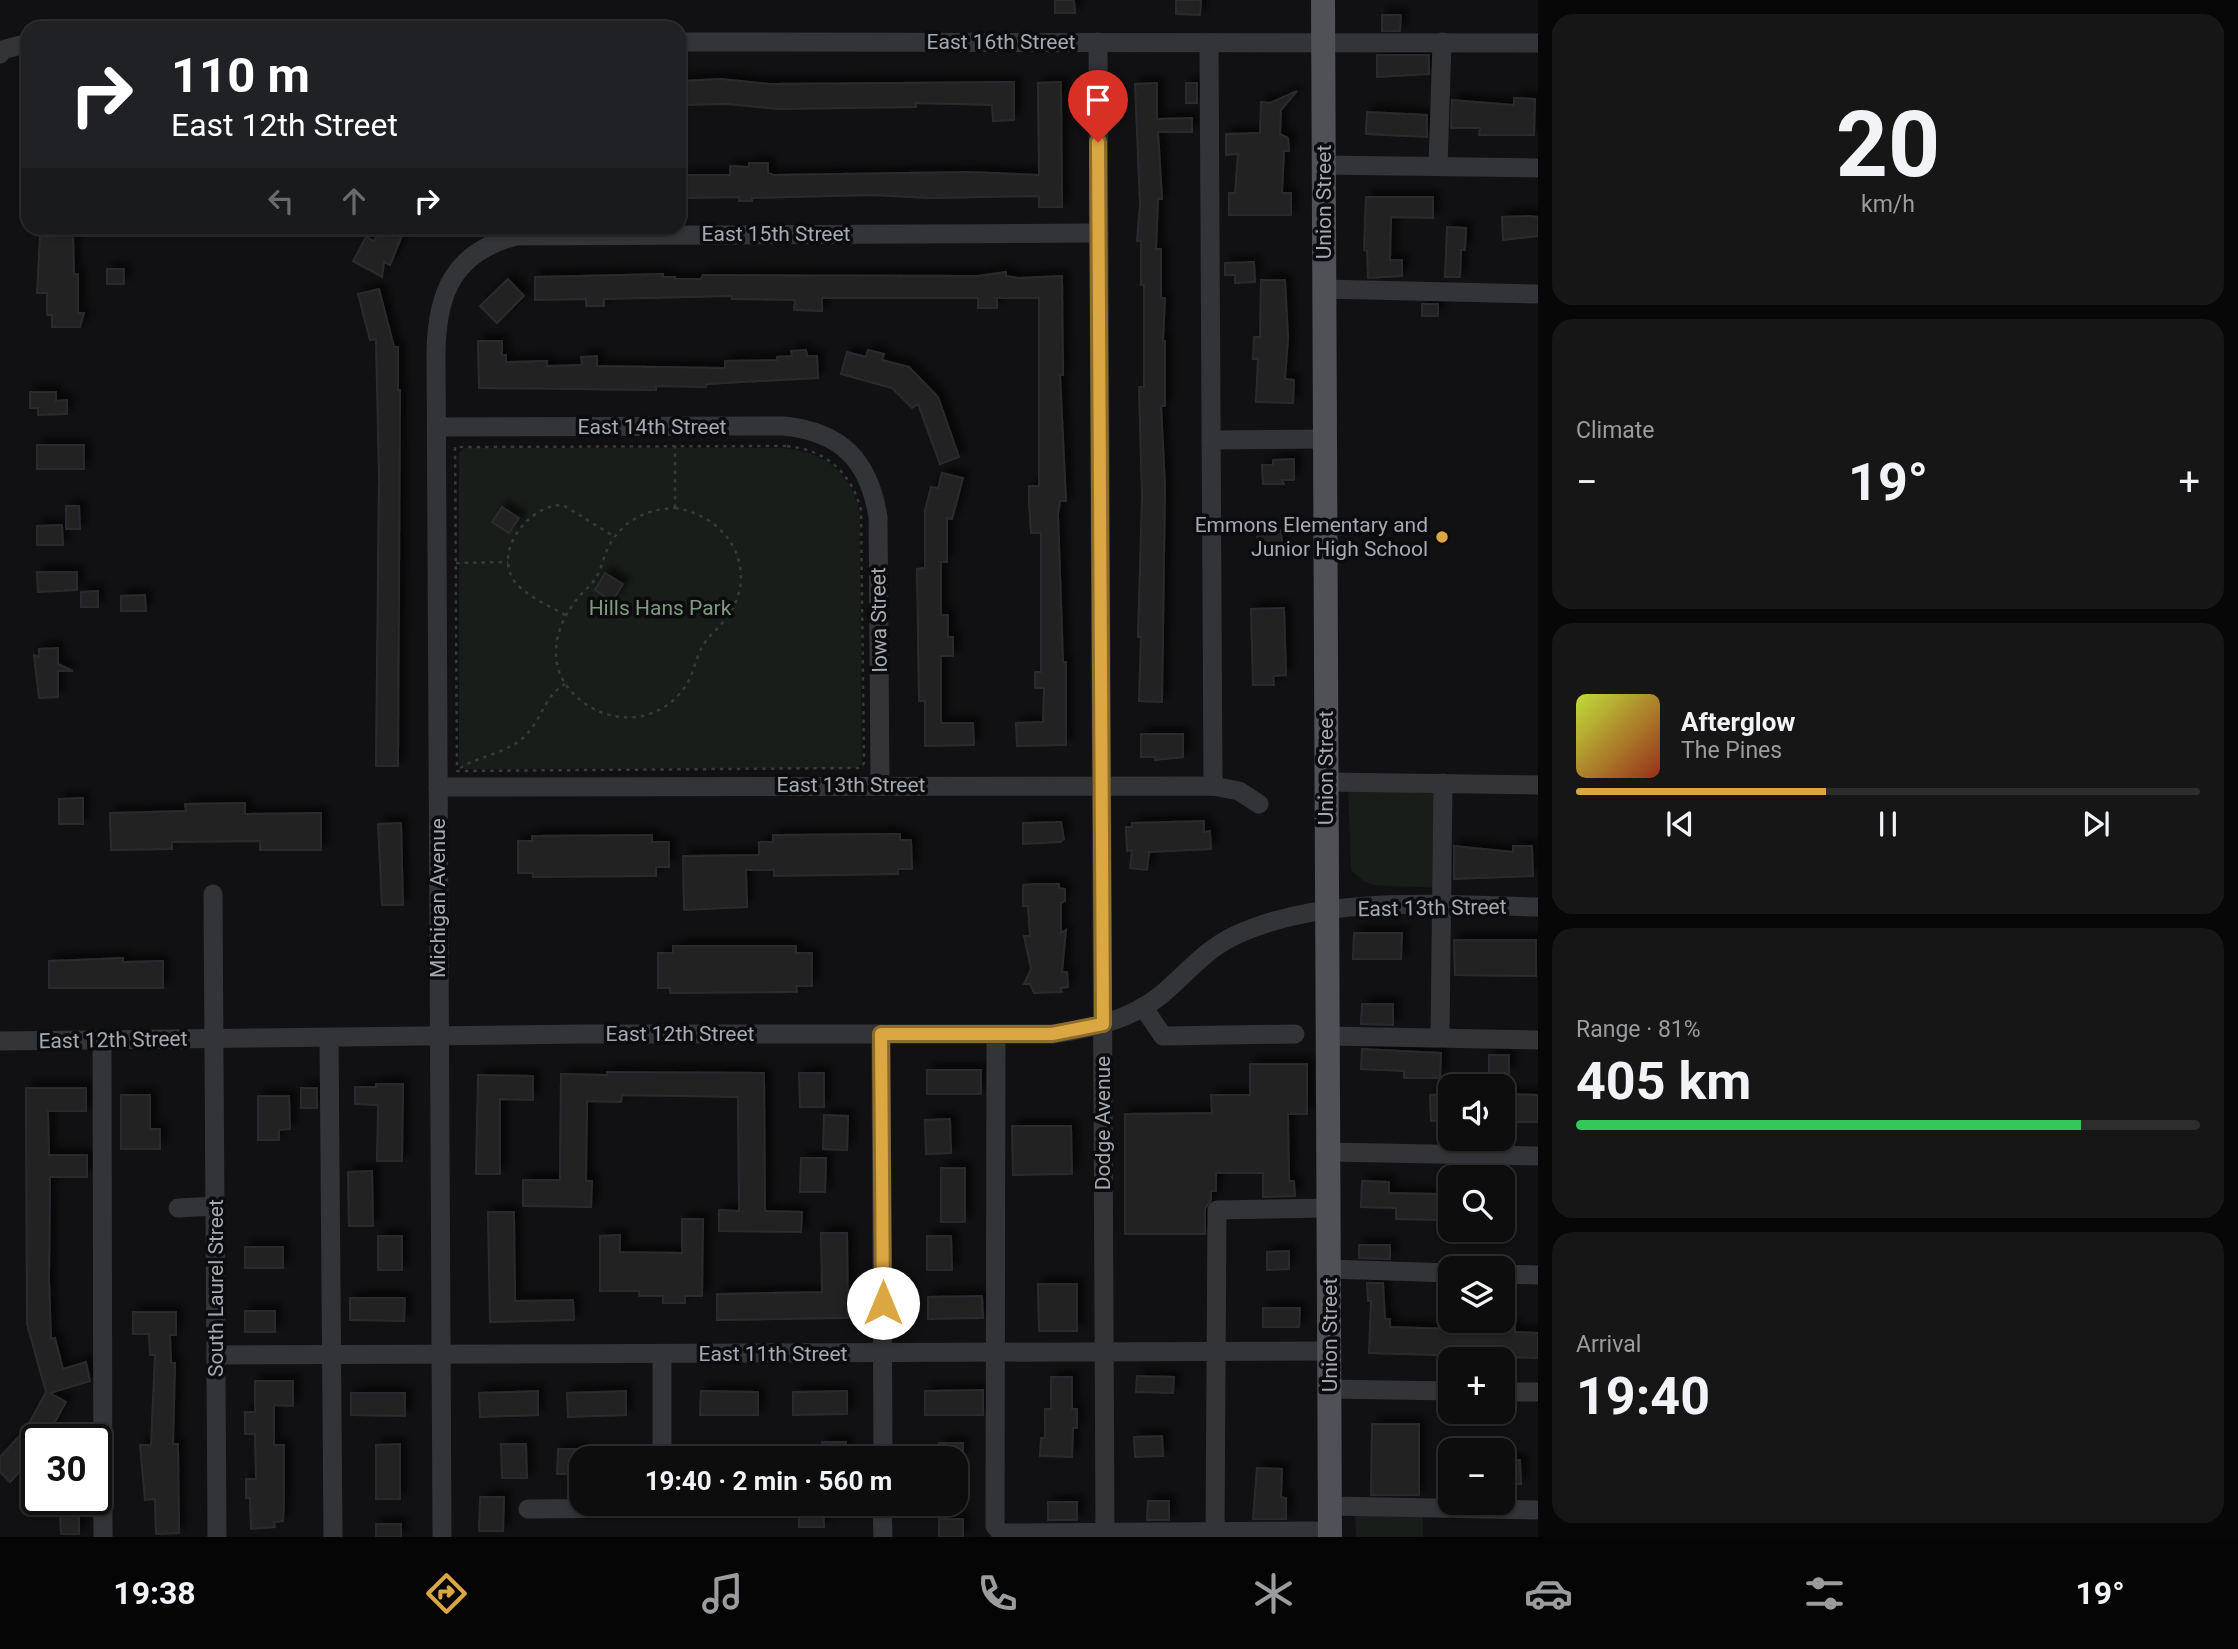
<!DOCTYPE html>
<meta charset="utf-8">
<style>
:root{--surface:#0d0d0e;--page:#161617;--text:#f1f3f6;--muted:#9a9c9e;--line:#2d2d2e;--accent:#daa742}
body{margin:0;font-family:Roboto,sans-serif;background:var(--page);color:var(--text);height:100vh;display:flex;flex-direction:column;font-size:26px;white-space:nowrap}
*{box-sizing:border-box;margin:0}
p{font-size:23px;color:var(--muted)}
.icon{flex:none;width:38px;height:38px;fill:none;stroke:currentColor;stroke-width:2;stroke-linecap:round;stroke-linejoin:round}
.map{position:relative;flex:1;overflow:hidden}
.details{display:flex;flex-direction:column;gap:14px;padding:14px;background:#070708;width:700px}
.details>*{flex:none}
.guide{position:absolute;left:21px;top:21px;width:665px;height:214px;border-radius:21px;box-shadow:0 2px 5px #0004,0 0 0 2px var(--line);background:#202124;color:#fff;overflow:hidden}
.fabs{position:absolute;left:1438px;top:1074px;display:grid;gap:14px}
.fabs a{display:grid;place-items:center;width:77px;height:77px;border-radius:14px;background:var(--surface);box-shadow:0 2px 5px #0004,0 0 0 2px var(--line);font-size:35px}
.speed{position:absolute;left:21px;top:1424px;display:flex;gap:14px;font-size:35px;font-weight:700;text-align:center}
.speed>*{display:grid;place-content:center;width:91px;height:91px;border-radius:50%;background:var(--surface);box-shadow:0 2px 5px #0004,0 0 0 2px var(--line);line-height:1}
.speed .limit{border:4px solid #111;border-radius:10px;background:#fff;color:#111}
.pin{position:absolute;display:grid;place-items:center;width:60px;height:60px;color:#fff;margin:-72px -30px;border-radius:50% 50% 50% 0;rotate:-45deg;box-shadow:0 0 7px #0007}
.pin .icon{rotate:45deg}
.me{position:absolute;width:77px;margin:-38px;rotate:0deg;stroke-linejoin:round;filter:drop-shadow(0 0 5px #0008)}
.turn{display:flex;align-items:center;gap:24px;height:147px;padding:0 35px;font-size:32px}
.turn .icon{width:91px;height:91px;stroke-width:2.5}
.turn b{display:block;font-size:49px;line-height:60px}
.lanes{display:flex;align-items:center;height:66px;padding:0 35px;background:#0003;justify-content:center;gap:35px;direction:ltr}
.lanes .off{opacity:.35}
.big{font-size:52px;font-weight:700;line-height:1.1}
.details .widget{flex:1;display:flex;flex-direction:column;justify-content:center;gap:10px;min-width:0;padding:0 24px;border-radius:21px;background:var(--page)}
.details .dial{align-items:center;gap:0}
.dial b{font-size:91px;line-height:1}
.song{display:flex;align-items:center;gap:21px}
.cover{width:84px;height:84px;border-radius:10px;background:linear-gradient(135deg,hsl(70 70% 55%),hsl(10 70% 35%))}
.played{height:7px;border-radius:4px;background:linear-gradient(90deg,var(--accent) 40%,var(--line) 40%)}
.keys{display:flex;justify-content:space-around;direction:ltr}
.heat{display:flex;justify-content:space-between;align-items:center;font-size:38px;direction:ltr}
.charge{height:10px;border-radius:5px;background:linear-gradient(90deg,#34c759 81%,var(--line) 0)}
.trip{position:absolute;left:569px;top:1446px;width:399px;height:70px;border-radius:21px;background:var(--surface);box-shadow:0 2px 5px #0004,0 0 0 2px var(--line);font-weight:700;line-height:70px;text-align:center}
.tab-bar{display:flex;height:112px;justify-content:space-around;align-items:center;background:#050506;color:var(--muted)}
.tab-bar .icon{width:49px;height:49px}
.tab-bar .current{color:var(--accent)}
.tab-bar b{font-size:32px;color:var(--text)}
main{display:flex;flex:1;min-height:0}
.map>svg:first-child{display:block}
</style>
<main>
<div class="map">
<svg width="1538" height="1537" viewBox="0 0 1538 1537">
<defs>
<filter id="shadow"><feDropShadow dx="6" dy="-6" stdDeviation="3.5" flood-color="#0009"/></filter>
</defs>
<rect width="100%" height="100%" fill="#111113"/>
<g fill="#181d19">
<path d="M464 448H781C823 450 853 473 860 516L862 763 856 768 464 769 459 762V453Z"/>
<path d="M1348 787 1438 788V888L1373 885 1365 882 1351 870Z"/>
<path d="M1355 1514 1423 1515V1537H1356Z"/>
</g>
<g fill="#222224" stroke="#2c2c2e" stroke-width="2" filter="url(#shadow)">
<path d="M1055 0H1074L1075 13H1055Z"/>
<path d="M1176 0H1201L1200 15 1176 14Z"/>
<path d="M1382 15H1401L1400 31H1382Z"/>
<path d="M1377 55H1429V74L1377 77Z"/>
<path d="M721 79 770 84 1014 82V120L993 121 992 105 916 103V107L779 109 727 104 681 105 680 81Z"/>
<path d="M1061 82 1062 207H1039V196L929 198 871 195 752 198V201H739V197L682 198V175H730V166L749 167V163H768V173L773 175 968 172 1039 175 1038 83Z"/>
<path d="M1157 83V119L1192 118V132H1158L1162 199H1158L1156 249H1161V298H1165L1163 341H1165V406H1161L1165 486 1162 702 1139 701 1141 637H1138L1142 497 1139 387H1144V285H1141V241H1137L1140 204 1135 84Z"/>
<rect x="1186" y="83" width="11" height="20"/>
<path d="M1297 91 1281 110 1280 134 1288 138 1289 151H1284L1282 193H1291V215H1229V193H1235L1238 154 1226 155V134L1260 133 1261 102 1270 103Z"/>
<path d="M1514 98 1535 99 1534 135H1479L1480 128H1451L1452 100 1514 105Z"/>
<path d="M1367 112 1427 115V137L1366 134Z"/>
<path d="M1366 197H1433V218L1391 217 1390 260H1402V276L1368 278 1367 251 1364 250Z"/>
<path d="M1529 216 1538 217V236L1503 240 1502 217Z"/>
<path d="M1447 227 1466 228 1465 250H1461L1460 277H1445Z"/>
<path d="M48 228H68V234H73L74 274H78V313H84L80 327H52V315H47V293H37L40 237H48Z"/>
<path d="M381 228H405L390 265 384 262 382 277 353 261 366 237 374 241Z"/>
<path d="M1254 262 1255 282 1235 283V275H1225V263Z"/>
<rect x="107" y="269" width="17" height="15"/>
<path d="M1006 272V276L1018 278 1062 276 1063 375H1060L1066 501H1060L1058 515 1063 662H1066V745L1017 746 1016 723 1043 722 1044 688H1035V672H1041V533H1031L1029 503V486H1039V298H997V308H978V298H822V311L794 310 795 300 732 299V296L604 299V306H586V299L535 300V277L663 274V277H675V279H701L703 275 978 276Z"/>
<path d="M508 279 524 296 497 323 480 306Z"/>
<path d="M1261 280H1285L1288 338 1285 379 1294 380 1293 403 1256 402 1258 359H1253L1254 337H1260Z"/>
<path d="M379 289 394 347H398V390H400L398 766H376L379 476 376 339 370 340 358 294Z"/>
<rect x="1422" y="304" width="16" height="12"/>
<path d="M478 341H502V355H506V362L547 361V366L582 365 581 357 597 356V366L725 368V361L777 360V357L792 356 791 351 806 350 807 356H817L818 378 707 384 706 387 656 386V390L479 388Z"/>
<path d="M868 350 884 354 882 360 909 367 938 397 959 457 940 464 918 404 912 408 892 388 841 374 847 352 866 357Z"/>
<path d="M30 392H56V401L67 400V414L38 415V408H30Z"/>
<rect x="37" y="445" width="47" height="24"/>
<path d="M1294 459V480H1282L1284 484H1263L1262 465H1273V460Z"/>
<path d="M942 473 963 478 952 519 947 518V562H941V615H948V637H953V656H941V723H973L974 745 925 746V701H919L917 569 925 568V510L931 487 938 488Z"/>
<path d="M66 506H79L80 529H66Z"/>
<path d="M502 507 519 518 509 533 492 522Z"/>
<path d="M62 525 63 545H37V526Z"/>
<path d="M1281 530 1282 543H1279V548L1258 550 1257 531Z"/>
<path d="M37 572H77V590L38 592Z"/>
<path d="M605 573 623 584 612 601 595 590Z"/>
<path d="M98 591V607H81V592Z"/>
<path d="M145 595 146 611H121V596Z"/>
<path d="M1284 608 1286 675 1273 676 1274 685H1253L1251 609Z"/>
<path d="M58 648V664L73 671H58V697L39 698 34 655 39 657V649Z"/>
<path d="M1141 734H1183V757L1155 760V757H1141Z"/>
<path d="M83 798V824H59V799Z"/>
<path d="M245 803V814L321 813V850H260V841L172 842V849L111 850 110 813 186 811 185 804Z"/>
<path d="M1204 821V832L1210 831 1211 849 1149 852 1147 870 1130 868 1132 850 1127 851 1126 827H1132V823Z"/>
<path d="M1061 822 1064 839 1060 842 1023 844V823Z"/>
<path d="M401 823 403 905H382L378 824Z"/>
<path d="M900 834V840H911L912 869H898V874L774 876V870H746L747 907 684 910 683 856 759 855V842H773V835Z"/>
<path d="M652 835V842H669V867H656V876L533 877V873H518V841H532V836Z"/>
<path d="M1454 846 1513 852V846H1532L1533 876 1454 879Z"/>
<path d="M1035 884H1059V888L1065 889V901L1061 903V933L1066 930 1062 972H1067L1068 987 1060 988 1062 992 1034 993 1030 984H1024L1031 969 1024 936H1030L1028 906H1023V885Z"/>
<path d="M1354 933H1402L1401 959H1353Z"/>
<path d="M1454 940H1536V976L1455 975Z"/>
<path d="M673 946H796V953H812V986H796L797 992 670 993V988H658V953H673Z"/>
<path d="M123 958V962L163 961V988H49V961Z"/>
<path d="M1362 1004H1393V1025L1361 1024Z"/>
<path d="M1362 1049 1441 1053 1440 1078H1404V1071L1361 1069Z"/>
<rect x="1489" y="1055" width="20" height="18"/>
<path d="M1250 1064H1307V1114H1288L1289 1181H1294L1295 1196 1263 1197V1173H1216V1191H1211V1200L1205 1209V1234H1125V1114L1212 1113 1211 1095H1250Z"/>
<rect x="927" y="1070" width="54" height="24"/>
<path d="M607 1072 764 1073 765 1211 802 1212 801 1232 719 1231V1210L739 1211 738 1097 622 1095 621 1102 587 1101 586 1181H592L591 1207 523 1206V1180H560L561 1074 607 1075Z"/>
<path d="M799 1073H824V1107H800Z"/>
<path d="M478 1075 533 1076V1100L500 1099V1174H476Z"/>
<path d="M376 1084H403L402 1161H377L378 1105 355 1104V1087H376Z"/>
<path d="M26 1088H86V1111H48L49 1155H87V1177H50L49 1280 51 1339 55 1338 63 1369 86 1362 90 1381 50 1393 66 1402 45 1440H37V1453L10 1482 0 1472V1457L26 1429 46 1392 27 1324Z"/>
<rect x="301" y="1088" width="16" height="20"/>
<path d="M1450 1094 1451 1120 1431 1121 1430 1095Z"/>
<path d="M1503 1094 1538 1095V1122H1503Z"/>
<path d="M121 1095H150V1129H160V1149H121Z"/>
<path d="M258 1096H289L290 1129 279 1130V1140H258Z"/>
<path d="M824 1115 848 1116 847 1150 823 1149Z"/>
<path d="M950 1119 951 1153 926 1154 925 1120Z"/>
<path d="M1012 1126H1071L1072 1174 1013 1175Z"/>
<path d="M801 1158H826L825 1192H800Z"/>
<rect x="941" y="1168" width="24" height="54"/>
<path d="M372 1171 373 1226H349L348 1172Z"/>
<path d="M1362 1181 1389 1182V1193L1444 1194 1443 1220 1396 1219V1208L1361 1207Z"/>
<path d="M488 1212H514L515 1301 573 1300 574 1320 490 1322Z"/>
<path d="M682 1219H703L702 1296H685V1303H663V1296H639V1291H600V1236L620 1235V1252L682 1253Z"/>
<path d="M821 1233H847L848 1318 717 1320V1294L822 1292Z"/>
<rect x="378" y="1236" width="24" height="34"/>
<path d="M927 1236H951L952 1270H927Z"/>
<path d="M1359 1245H1390V1259L1359 1258Z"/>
<rect x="245" y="1247" width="38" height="21"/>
<path d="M1289 1251V1269L1267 1270V1252Z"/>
<path d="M1367 1283H1383L1385 1319H1390V1327L1456 1329V1325L1515 1326V1332L1538 1333V1358L1369 1353 1371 1301H1368Z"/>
<path d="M1038 1284H1077V1331H1039Z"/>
<path d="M982 1296 983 1318 928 1319V1297Z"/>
<path d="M350 1298H405L404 1321 350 1320Z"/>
<path d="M1263 1308H1300L1299 1327H1263Z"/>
<rect x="245" y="1311" width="30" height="21"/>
<path d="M133 1312H176V1335H170L171 1363H175L173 1444H178L179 1533 156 1534 155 1499 145 1500 140 1445H151L155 1355H150L149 1334H133Z"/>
<path d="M1137 1376 1174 1377 1173 1393 1136 1392Z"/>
<path d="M1051 1377H1072V1409H1077V1428H1073L1072 1457 1040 1456 1041 1438H1045V1409H1051Z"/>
<path d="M255 1381H293V1406L274 1405V1445H284V1498L283 1521 274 1522 275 1527 251 1529 250 1498H246V1479H256L255 1434H245V1412H255Z"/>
<path d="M983 1390V1415H925V1391Z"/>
<path d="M538 1391V1415L480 1417 479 1393Z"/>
<path d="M626 1391V1415L568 1417 567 1393Z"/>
<path d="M701 1391 758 1392V1415H700Z"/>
<path d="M847 1391V1414L793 1415V1392Z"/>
<path d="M351 1393H405V1416L351 1415Z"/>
<path d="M1372 1424H1419V1495H1371Z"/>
<path d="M1162 1436 1163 1456 1135 1457 1134 1437Z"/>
<rect x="822" y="1442" width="24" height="16"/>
<rect x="939" y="1443" width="24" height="15"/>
<path d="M400 1444V1499H376V1445Z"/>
<path d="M501 1444H526L527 1478H502Z"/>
<path d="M558 1449H581V1474H557Z"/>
<path d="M1503 1460H1520L1521 1484H1503Z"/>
<path d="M1257 1468 1282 1469 1281 1497 1286 1498V1519H1253Z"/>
<path d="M480 1497H504L503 1531H479Z"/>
<path d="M1148 1501H1169V1520H1147Z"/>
<rect x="1048" y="1502" width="29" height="18"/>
<path d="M799 1503H823L824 1527H799Z"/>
<path d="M60 1514H79V1534H61Z"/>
<rect x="939" y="1519" width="24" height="18"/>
<rect x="376" y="1524" width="25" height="13"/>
</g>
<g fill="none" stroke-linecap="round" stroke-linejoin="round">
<g stroke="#393a3e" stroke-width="2.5" stroke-dasharray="3.5 5" stroke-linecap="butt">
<path d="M787 446C826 450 851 472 861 510L864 763 861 768 457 771 455 447Z"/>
<path d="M675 508C723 515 757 561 733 608 725 623 712 632 703 645 696 657 694 672 687 684 659 728 602 727 570 690 547 664 555 628 574 603 580 594 589 588 595 579 601 571 603 559 607 550 620 522 645 509 675 508Z"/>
<path d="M675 508V446"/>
<path d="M456 563 508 562"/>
<path d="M565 615C550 606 526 596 515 582 492 551 530 504 563 505L615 537"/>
<path d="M460 768C481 755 508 753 525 736 541 721 545 695 565 684"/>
</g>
<g stroke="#333437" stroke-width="19">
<path d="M679 42 1538 43"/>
<path d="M1098 42 1105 1532"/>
<path d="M1209 43 1213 786"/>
<path d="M0 54 2 50 28 43"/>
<path d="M1323 165 1538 168"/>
<path d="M1438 166 1442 42"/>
<path d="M1324 289 1538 294"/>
<path d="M438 427 784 426C842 432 869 461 878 517L880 785"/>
<path d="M1211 440 1327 439"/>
<path d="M1325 782 1538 785"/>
<path d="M438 787 1213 786 1239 791 1259 804"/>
<path d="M213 894 217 1537"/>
<path d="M1143 1007 1163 1036 1295 1034"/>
<path d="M881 1034 883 1458"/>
<path d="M996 1036 995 1526 1001 1533 1330 1531"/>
<path d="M1328 1036 1538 1040"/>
<path d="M1440 1036 1443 783"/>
<path d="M329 1037 333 1537"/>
<path d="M102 1040 103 1537"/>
<path d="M0 1041 583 1034H1052C1090 1029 1130 1020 1161 995 1185 975 1204 951 1232 937 1320 894 1442 905 1538 907"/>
<path d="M1328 1152 1538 1156"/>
<path d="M178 1208 216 1206"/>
<path d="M1329 1269 1451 1273"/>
<path d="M1503 1274 1538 1275"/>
<path d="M217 1355 1329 1351"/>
<path d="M1330 1389 1451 1391"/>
<path d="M1503 1392H1538"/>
<path d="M662 1458V1354"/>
<path d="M882 1503 883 1537"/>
<path d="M1330 1506 1538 1510"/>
<path d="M528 1509 759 1507"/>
<path d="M442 1537 436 352C437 292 454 252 516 236L1099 233"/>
<path d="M1215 1537 1217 1210 1329 1208"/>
</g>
<path stroke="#4f5156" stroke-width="24" d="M1323 0 1330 1537"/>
</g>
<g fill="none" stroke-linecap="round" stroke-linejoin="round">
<g stroke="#8e6d2b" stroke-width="18">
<path id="route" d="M883 1303 881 1034H1052L1103 1024 1098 142"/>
</g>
<use href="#route" stroke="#daa742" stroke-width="12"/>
</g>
<circle fill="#daa742" stroke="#0c0c0e" stroke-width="2.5" cx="1442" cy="537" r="7"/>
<g text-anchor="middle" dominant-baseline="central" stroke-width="7" stroke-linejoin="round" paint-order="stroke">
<g font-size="21" fill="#a4a9b2" stroke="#0c0c0e">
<text x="1001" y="42">East 16th Street</text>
<text transform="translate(1324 202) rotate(-90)">Union Street</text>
<text x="776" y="234">East 15th Street</text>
<text x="652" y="427">East 14th Street</text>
<text transform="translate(879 620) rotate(-91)">Iowa Street</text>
<text transform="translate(1326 768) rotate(-90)">Union Street</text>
<text x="851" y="785">East 13th Street</text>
<text transform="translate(438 898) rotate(-90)">Michigan Avenue</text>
<text transform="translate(1432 908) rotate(-1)">East 13th Street</text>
<text x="680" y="1034">East 12th Street</text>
<text transform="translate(113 1040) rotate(-1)">East 12th Street</text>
<text transform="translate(1103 1123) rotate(-90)">Dodge Avenue</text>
<text transform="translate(216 1288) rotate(-90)">South Laurel Street</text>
<text transform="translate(1330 1335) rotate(-90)">Union Street</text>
<text x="773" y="1354">East 11th Street</text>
</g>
<g font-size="21" fill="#a4a9b2" stroke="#0c0c0e" text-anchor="end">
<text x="1428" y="525">Emmons Elementary and<tspan x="1428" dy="24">Junior High School</tspan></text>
</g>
<g font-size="21" fill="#7e9a7f" stroke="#0c0c0e">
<text x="660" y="608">Hills Hans Park</text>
</g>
</g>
</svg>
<div class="fabs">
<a><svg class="icon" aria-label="sound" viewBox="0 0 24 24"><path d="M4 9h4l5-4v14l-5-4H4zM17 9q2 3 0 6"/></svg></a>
<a><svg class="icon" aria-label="search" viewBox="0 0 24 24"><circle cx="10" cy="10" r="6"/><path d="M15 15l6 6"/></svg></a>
<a><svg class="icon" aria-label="layers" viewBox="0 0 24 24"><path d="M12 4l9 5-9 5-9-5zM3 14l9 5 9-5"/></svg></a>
<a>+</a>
<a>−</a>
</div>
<div class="speed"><div class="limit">30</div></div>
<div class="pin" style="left:1098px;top:142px;background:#d93025"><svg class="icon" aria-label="arrive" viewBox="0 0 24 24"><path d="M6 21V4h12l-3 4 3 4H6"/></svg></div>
<svg class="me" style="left:883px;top:1303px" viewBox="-20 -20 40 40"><circle r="19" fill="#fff"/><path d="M0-13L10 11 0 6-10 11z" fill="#daa742"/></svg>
<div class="trip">19:40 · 2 min · 560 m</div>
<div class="guide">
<div class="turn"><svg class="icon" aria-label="right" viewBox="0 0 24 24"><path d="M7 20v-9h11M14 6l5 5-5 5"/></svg><div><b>110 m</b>East 12th Street</div></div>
<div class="lanes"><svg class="icon off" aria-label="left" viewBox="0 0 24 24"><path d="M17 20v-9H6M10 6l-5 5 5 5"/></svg><svg class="icon off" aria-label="ahead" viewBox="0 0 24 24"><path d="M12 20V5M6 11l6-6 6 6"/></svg><svg class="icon" aria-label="right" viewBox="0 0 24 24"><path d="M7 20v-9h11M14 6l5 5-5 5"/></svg></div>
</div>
</div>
<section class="details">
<div class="widget dial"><b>20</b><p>km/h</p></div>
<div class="widget"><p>Climate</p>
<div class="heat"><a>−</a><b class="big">19°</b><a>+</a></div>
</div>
<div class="widget">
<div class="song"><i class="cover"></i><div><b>Afterglow</b><p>The Pines</p></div></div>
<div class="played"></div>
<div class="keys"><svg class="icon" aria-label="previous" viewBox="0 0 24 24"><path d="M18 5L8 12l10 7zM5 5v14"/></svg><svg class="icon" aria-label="pause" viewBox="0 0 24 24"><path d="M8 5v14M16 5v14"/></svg><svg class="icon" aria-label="next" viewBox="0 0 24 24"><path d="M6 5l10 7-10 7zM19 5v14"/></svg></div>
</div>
<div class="widget"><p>Range · 81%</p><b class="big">405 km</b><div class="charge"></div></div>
<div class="widget"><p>Arrival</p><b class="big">19:40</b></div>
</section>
</main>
<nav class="tab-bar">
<b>19:38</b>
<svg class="icon current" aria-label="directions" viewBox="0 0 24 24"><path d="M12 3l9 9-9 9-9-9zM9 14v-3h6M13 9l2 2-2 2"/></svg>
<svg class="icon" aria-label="music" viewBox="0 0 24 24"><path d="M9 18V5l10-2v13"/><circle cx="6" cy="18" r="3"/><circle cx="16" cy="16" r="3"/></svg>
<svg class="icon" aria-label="phone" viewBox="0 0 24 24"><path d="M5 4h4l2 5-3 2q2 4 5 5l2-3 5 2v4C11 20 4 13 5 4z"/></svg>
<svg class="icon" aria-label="climate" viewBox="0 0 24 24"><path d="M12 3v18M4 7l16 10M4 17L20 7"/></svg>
<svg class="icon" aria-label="car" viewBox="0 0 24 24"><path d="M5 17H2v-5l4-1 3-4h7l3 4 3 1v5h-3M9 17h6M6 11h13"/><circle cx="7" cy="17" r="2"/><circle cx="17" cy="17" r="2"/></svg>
<svg class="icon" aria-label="filters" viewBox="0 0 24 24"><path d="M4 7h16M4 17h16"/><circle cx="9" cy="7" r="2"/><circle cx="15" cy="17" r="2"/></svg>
<b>19°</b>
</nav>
